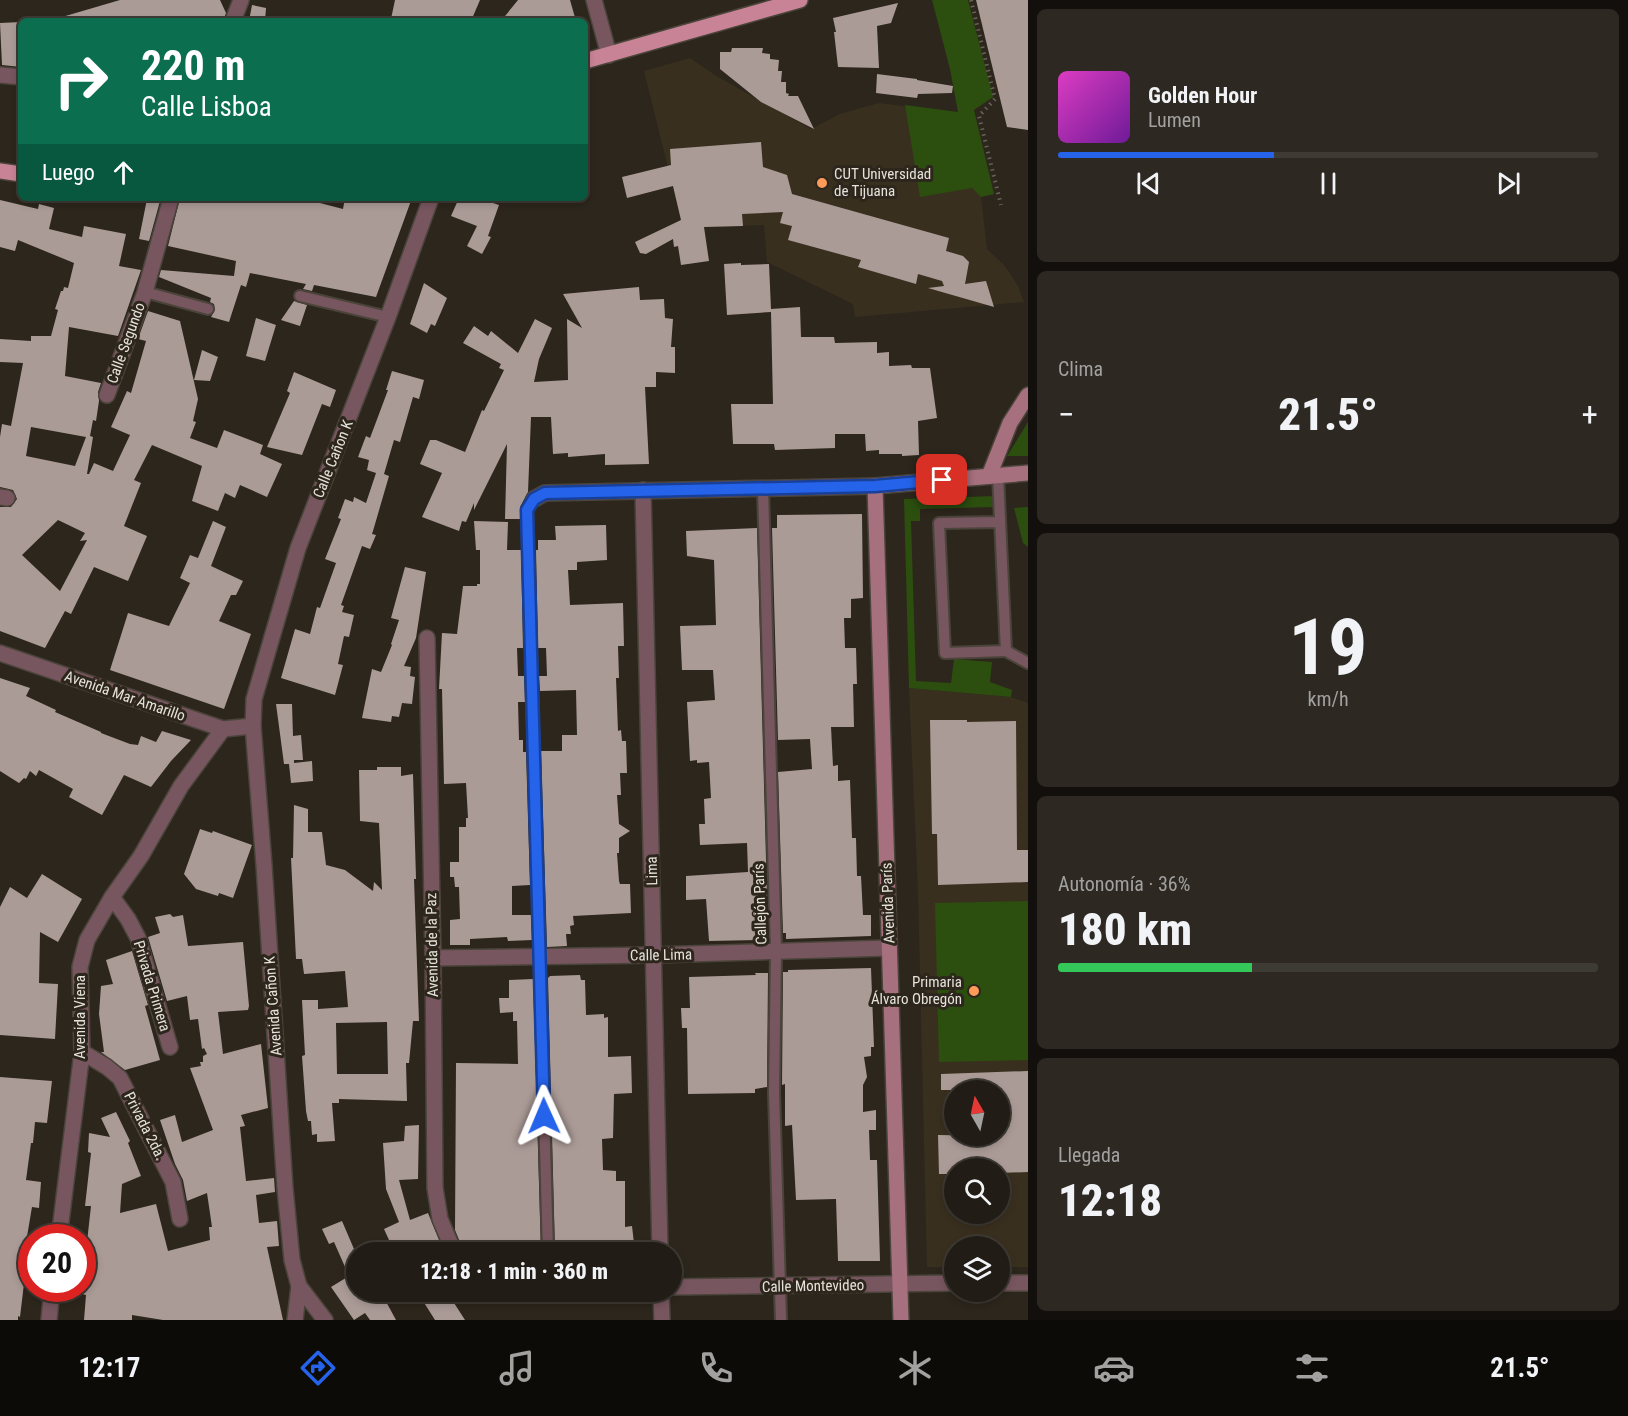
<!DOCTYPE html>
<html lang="es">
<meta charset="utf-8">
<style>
:root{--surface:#211c15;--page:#2d2922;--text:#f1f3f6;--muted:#a2a1a0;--line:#3e3a34;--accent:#2563eb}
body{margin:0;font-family:"Roboto Condensed",sans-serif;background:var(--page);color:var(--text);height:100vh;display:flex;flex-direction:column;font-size:22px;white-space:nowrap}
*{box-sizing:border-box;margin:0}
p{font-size:20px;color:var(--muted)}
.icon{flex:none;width:33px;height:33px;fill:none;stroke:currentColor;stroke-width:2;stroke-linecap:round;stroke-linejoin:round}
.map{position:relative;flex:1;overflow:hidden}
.panel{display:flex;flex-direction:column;gap:9px;padding:9px;background:#120f0c;width:600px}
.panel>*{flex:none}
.banner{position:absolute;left:18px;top:18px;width:570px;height:183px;border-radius:9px;box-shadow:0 3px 9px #0003,0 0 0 2px var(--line);background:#0b6e4f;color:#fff;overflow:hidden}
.needle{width:39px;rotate:351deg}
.controls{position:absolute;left:944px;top:1080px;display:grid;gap:12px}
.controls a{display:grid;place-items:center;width:66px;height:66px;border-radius:50%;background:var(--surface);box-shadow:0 3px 9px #0003,0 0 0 2px var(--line);font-size:30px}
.speed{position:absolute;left:18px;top:1224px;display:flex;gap:12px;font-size:30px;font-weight:700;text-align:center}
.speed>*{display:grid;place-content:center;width:78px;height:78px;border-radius:50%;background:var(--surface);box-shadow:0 3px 9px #0003,0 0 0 2px var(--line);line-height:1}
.speed .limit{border:9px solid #d22;background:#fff;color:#111}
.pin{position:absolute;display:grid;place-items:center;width:51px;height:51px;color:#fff;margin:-26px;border-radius:12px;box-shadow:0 3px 9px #0006}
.me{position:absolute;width:66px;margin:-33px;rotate:359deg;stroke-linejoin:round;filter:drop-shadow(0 0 4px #0008)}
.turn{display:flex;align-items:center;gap:21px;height:126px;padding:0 24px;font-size:27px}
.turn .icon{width:78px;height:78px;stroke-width:2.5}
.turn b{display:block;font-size:42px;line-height:51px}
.then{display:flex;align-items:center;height:57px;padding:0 24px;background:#0003;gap:12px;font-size:22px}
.big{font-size:45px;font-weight:800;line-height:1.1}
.panel .card{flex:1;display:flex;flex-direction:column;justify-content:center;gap:9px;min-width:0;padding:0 21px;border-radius:9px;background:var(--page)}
.panel .dial{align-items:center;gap:0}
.dial b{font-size:78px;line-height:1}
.song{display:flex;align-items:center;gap:18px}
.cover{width:72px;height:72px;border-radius:9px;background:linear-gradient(135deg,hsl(310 70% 55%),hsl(280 70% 35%))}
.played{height:6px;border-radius:3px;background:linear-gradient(90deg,var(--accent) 40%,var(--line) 40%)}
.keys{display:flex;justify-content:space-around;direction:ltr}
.heat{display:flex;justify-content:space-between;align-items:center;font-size:33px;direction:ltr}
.charge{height:9px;border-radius:4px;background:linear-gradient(90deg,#34c759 36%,var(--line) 0)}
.trip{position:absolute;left:346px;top:1242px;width:336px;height:60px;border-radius:30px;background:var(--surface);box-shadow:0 3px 9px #0003,0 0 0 2px var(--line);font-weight:800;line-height:60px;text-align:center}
.menu{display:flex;height:96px;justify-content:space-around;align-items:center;background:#0d0b08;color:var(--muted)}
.menu .icon{width:42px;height:42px}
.menu .active{color:var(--accent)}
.menu b{font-size:27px;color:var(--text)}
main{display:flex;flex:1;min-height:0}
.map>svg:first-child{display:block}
</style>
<main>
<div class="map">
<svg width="1028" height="1320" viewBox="0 0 1028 1320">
<rect width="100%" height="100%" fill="#2c261c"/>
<g fill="#392f1f" fill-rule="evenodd">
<path d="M690 58 718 77 811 129 840 114 879 103 958 113 972 188 981 197 987 249 1005 266 1018 286 1024 302 855 317 853 304 767 262 764 225 683 228 644 71Z"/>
<path d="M909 688 1011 697 1028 703V1267H999V1246H954V1267H927L918 891ZM954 1090H999V1136H954ZM954 1168H999V1214H954Z"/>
</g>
<g fill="#2c4e0f">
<path d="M932 0H968L993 97 974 110 994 194 981 197 972 188 920 197 905 105 958 112 950 69Z"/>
<path d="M1028 422V456H1007Z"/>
<path d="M996 496V507L920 509V521H911L916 681 951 683 954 659 992 662 990 682 1012 690 1011 697 909 688 904 499Z"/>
<path d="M1028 507V547L1023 543 1014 508Z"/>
<path d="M1028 901V1060L939 1062 935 903Z"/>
</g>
<g fill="#ab9b97" fill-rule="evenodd">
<path d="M120 0H220L226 13 223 21H62V17Z"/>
<path d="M395 0H480L471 21H402L391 19Z"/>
<path d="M518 0H570L576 21H501Z"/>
<path d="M976 0H1028V130L1007 127Z"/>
<path d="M898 3 891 23 877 26 879 68 838 67 834 32H836L833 18Z"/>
<path d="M252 5 266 8 265 21H249Z"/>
<path d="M21 22V67L2 65 0 23Z"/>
<path d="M732 48H763L762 53 770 54V59L779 60 778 71H782L781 82H786V93L789 94 788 96H798L814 129 761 102 720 69V52H731Z"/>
<path d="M877 74 917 79V80L953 86 952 93 918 94 917 98 876 93Z"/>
<path d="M761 142 763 167 787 175 792 194 949 238 946 251 963 256 969 262 965 284 986 281 994 307 928 288 944 286 942 281 918 274 916 284 858 267 861 260 788 240 792 226 780 223 783 212 742 214 743 226 704 227 709 261 681 265 678 246 674 247 673 239 646 254 640 253 635 242 681 220 673 186 627 198 622 177 671 165 670 149Z"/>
<path d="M180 198H319L320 203 343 209 345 198H412L376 297 314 285 312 291 303 289 306 284 250 273 246 287 241 285 229 322 211 317 215 310 214 304 210 302 211 298 159 277 161 270 234 276 236 261 168 246Z"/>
<path d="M459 198H492L490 202 499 205 488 236 491 237 482 254 467 246 477 226 451 216Z"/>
<path d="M147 199 160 201 149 241 139 239Z"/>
<path d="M0 200 38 209 39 204 54 208 49 229 82 237 84 226 126 234 119 266 141 270 118 336 69 327 65 376 101 383 98 392 99 401 96 421 93 420 90 436 93 437 87 474H89L94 463 113 471 130 435 111 427 127 391 131 393 146 341 138 339 148 311 180 321 198 399 193 421 196 422 190 438 217 448 224 430 263 445 260 454 282 464 267 497 240 485 235 498 225 493 218 511 192 501 202 466 152 445 134 480 141 483 124 526 147 536 128 581 94 567 71 614 65 611 45 648 0 631V507H11L17 499 13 490 0 487V437L2 424 11 426 23 363 0 362V339L31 341V336H51L58 310 55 309 61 291H63L64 287 68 288 74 263 18 240 15 251 0 247ZM31 427 86 437 75 466 26 456ZM58 520 85 533 80 541 87 540 60 591 22 555Z"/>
<path d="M741 263V265L769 264 771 309 800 307 801 337H834L835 343 877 342V353L889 352V366L911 365 912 368H930L937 418 918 421 919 455 902 456V454H879V450L866 451 865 434H835V448L775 450 774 444H733L731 404H773L771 312 727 315 724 264Z"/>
<path d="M424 283 447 298 435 326 431 324 427 333 410 324Z"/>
<path d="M639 287 640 300 664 299 665 318 673 319 671 347H675V373L656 372V387H645L649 464 605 465V454L568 457V453L553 454 551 417H531L528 492 520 507V519H505L507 444 474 510V503L466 522 462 521 459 531 422 517 442 473 420 464 430 440H436L465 452 482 410 484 411 504 370 499 368 501 364 463 343 474 326 488 336 491 331 518 353 535 319 552 328 539 359 534 382 568 380 567 319 582 328 563 294Z"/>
<path d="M294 301 307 305 300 326 281 320Z"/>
<path d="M256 318 276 325 265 361 246 356Z"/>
<path d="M202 350 218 357 210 381 194 380Z"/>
<path d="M392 371 424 380 419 399 413 397 400 442 394 440 384 474 389 476 373 531 372 534 376 535 370 549 362 546 341 605 344 606 342 612 354 615 349 637 344 636 338 664 343 665 335 695 281 678 295 629 310 634 317 607 320 608 336 563 325 559 341 519 338 518 345 499 353 502 354 497 366 503 376 473 367 470 369 460 358 457 366 436 370 438 388 390H386Z"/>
<path d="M294 372 336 390 330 407 322 404 302 455 267 447 290 393 287 391Z"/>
<path d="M862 514 863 598 851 599V618H844L845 648H856L857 684H853L854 727H831L833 766 838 765V781L850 780 852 838H856L857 876H861L863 915H871V936L786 939V933H783L778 772 812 769 810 739 778 740 772 528H777V515Z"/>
<path d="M213 521 226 527 211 566 243 581 236 595H231L219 621 251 634 224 709 110 670 128 613 169 626 190 583 180 578 190 555 198 558Z"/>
<path d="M474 521 508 522 507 550H521L523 648H517L518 676H524L525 702H518L519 740H523V752H526L530 885 512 886V915H531L532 940 508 941 507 937 470 939V945H450V920L460 919 459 887H455L454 877H450V862H459V827H466V818H468L466 783 444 784 442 689H439L442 633 457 634 463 586H477V584H480V550H476Z"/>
<path d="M606 525 607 560 577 562V570H568L570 605 623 603 624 646H618L619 678H616L618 731 621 730 622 741H626L627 773H620L621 795H617L619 824 630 831 619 838V853H617L619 881 620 884H630L631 913 573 916 574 925 570 926 571 934H566L567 946 547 947 541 751H562V735H577L576 690 540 691 539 676H547L546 648H538L536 550H538V540H556L555 526Z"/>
<path d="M757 528 768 933 758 934V940L709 941 706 899 686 900V876L748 872 747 843 700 845 699 824H705L704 799 711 798 709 762 697 763V760L690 761 687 702 715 700 713 670H682L680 626 716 625 714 560 687 556 686 531Z"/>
<path d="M405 567 426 572 416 638 404 666 411 667 410 676 415 677 412 704 402 703 399 717 392 716 391 722 362 718 372 669 381 672 392 645 391 644 399 620 391 618Z"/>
<path d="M0 678 30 688 26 696 56 710 55 712 101 732V733L130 744 138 745 141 736 156 742 162 731 191 740 171 761 151 787 124 775 102 815 69 797 73 789 39 770 36 776 30 771 26 779 24 778 19 783 0 771Z"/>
<path d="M276 704H292L293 736 301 735 303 760H294V763L312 761 313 781 291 783 289 764H284Z"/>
<path d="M930 720H967V722L1016 721 1017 850H1028V882L938 885 937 834H932Z"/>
<path d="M377 767H401V776L413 774 416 879H414L419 1021H413L409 1063H406L407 1101 339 1099V1103H332L335 1141 317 1142V1134L312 1135 311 1121H308L306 1111 302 1056 305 1055 302 1000H318V1009L348 1007 345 971 304 974 302 959H296L291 858H293L294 805 308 809V832H322L326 865 345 870 373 891 374 882 382 890 379 823 360 821 359 770H377ZM387 1022 388 1074H337L336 1023Z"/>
<path d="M200 829 212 833 213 831 252 845 233 898 219 893 218 896 196 889 184 874Z"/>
<path d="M42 874 82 899 58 942 40 932 39 983 58 984 55 1039 0 1035V907L10 887 27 898Z"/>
<path d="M170 914 173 917 183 915 188 946 243 942 249 1006 248 1010 218 1012 223 1054 261 1044 268 1108 241 1115 245 1126 240 1127 246 1181 274 1178 275 1192 256 1195 259 1223 277 1221 279 1246 267 1247 283 1320H163L132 1315V1320H84L86 1295 82 1294V1260H85L91 1206H85L91 1153 88 1152 89 1133 110 1137 101 1118 116 1112 130 1141 128 1143 141 1176 122 1184 120 1213 156 1204 168 1251 210 1240 209 1227H212L207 1193 187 1201 183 1180 175 1164 160 1120 175 1115 182 1142 213 1130 190 1068 201 1066 200 1062H203V1056L207 1054 204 1048 202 1049 198 1019 190 1020 187 996 167 1001 148 937 160 933 155 917Z"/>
<path d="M132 951 148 1005 145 1006 160 1060 125 1070 101 1052H104L99 1014 101 986 113 984 106 960Z"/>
<path d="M871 968 874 1047H871V1056L864 1057 867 1077 863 1085V1112L876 1110V1130H869L870 1160H877L880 1261H838L836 1199 796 1200 792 1125 785 1126V1084L782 1085 783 972H788V970Z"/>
<path d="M755 973H768L767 1087 755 1089V1093L688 1094 687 1028H682L681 1008H690L689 977 756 975Z"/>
<path d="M580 975 581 980H585L586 1015 604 1014V1018L608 1017V1057L631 1056 632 1093 614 1094 613 1138 602 1139 603 1170 616 1171V1181H625V1227L632 1226 635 1252H555L548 978 550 976Z"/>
<path d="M533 979 541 1252H464L455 1230 456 1063 518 1064 517 1021H513V1012L500 1013 499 998H509V980Z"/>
<path d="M1028 1071V1172L999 1173V1168H954V1174H939L938 1135 999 1136V1090H941V1074Z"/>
<path d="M0 1077 52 1081 47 1123 35 1122 33 1143H31L26 1180 41 1182 39 1208 32 1207 22 1266 26 1267 20 1317 18 1316V1320H0Z"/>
<path d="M419 1125 418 1179 399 1180 410 1220 428 1213 444 1252H370L389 1240 384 1229 399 1222 386 1189 383 1143 404 1141 405 1126Z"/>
<path d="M342 1221 357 1256V1292H369L374 1301 383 1296 396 1320H370L365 1313 354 1320 331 1287 349 1276 334 1242 329 1244 322 1229Z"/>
<path d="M426 1292H447L465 1320H435L423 1301 429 1297Z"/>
</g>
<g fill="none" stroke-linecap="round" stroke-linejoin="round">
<g stroke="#4a443b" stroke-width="14">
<g id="service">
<path d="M145 292 208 309"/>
<path d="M300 296 388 317"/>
<path d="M998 475 1006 651 945 653 939 523 1000 522"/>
<path d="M763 488 776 952 774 1093 781 1320"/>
<path d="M534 499 527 510 548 1252"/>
<path d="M1006 651 1028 663"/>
</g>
</g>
<g stroke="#4a443b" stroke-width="18">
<g id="minor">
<path d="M594 0 609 55"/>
<path d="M233 21 241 0"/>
<path d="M0 75 21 77"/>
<path d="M107 395 145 292 171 198"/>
<path d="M643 490 660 1252"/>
<path d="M0 497 7 498"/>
<path d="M534 499 545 493 875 486"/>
<path d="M427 638 433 958 435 1188 440 1219 454 1252"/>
<path d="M0 653 223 729 253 726"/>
<path d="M112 897 128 919 138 938 170 1047"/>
<path d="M433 958 654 955 889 948"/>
<path d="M82 1052 107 1067 120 1078 173 1182 180 1219"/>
<path d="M59 1238 82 1052 80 967 87 940 112 897 141 856 181 786 223 729"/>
<path d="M999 1283H1028"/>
<path d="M672 1287 954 1283"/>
<path d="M661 1292 662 1320"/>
<path d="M49 1320 52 1288"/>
<path d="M295 1320 299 1286"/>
</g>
</g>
<g stroke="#4a443b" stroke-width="18">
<path id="tertiary" d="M325 1320 299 1286 292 1260 285 1188 264 865 253 726 254 699 298 548 388 317 431 198"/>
</g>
<g stroke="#4a443b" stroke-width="18">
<g id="secondary">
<path d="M989 476 1010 423 1028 395"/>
<path d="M901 1320 875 486 1028 473"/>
</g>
</g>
<g stroke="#4a443b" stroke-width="18">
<g id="primary">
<path d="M585 61 800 0"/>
<path d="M0 171 21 174"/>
</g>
</g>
<path stroke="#676259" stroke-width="4" stroke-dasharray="1.5 4.5" stroke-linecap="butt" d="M971 0 995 99 979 116 1001 205"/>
<use href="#service" stroke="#78565f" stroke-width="10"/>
<use href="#minor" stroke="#78565f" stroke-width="15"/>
<use href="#tertiary" stroke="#78565f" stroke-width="15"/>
<use href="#secondary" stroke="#a6707e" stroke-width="15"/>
<use href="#primary" stroke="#c98396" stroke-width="15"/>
</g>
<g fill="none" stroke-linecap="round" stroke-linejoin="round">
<g stroke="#184099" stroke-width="15">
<path id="route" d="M544 1116 527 510 534 499 545 493 875 486 942 480"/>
</g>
<use href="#route" stroke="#2563eb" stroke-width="10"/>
</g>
<g fill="#fe9b59" stroke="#2c261c" stroke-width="2">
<circle cx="822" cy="183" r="6"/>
<circle cx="974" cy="991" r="6"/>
</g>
<g text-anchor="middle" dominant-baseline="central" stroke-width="6" stroke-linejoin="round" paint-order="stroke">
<g font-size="15" fill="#e6e2db" stroke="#2c261c" text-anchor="start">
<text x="834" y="174">CUT Universidad<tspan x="834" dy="17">de Tijuana</tspan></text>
<text x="962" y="982" text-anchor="end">Primaria<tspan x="962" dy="17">Álvaro Obregón</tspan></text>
</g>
<g font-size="15" fill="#e6e2db" stroke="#2c261c">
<text transform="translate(126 343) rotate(-70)">Calle Segundo</text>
<text transform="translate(333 459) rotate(-68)">Calle Cañon K</text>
<text transform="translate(125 696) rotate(19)">Avenida Mar Amarillo</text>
<text transform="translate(652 871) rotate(-91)">Lima</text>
<text transform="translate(888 903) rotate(-92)">Avenida París</text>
<text transform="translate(760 904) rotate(-92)">Callejón París</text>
<text transform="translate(432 945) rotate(-91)">Avenida de la Paz</text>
<text transform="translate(661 955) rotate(-1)">Calle Lima</text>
<text transform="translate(152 986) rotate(73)">Privada Primera</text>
<text transform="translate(273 1006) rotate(-94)">Avenida Cañon K</text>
<text transform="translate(80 1017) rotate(-90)">Avenida Viena</text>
<text transform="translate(145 1126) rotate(63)">Privada 2da.</text>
<text transform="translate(813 1286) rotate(-1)">Calle Montevideo</text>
</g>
</g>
</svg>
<div class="controls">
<a><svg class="needle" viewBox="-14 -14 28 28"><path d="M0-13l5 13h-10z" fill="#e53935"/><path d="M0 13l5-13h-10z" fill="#a2a1a0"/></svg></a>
<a><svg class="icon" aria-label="search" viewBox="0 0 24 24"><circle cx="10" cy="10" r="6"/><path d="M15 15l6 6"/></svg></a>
<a><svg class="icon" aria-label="layers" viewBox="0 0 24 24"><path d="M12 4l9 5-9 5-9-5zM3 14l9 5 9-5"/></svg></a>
</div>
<div class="speed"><div class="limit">20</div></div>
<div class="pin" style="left:942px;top:480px;background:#d93025"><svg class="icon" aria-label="arrive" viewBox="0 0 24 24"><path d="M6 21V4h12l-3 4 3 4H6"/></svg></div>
<svg class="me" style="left:544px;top:1116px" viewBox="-20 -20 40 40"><path d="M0-17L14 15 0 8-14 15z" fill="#2563eb" stroke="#fff" stroke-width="4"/></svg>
<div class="trip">12:18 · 1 min · 360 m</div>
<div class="banner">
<div class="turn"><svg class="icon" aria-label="right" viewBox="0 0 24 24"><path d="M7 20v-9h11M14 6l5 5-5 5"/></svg><div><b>220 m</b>Calle Lisboa</div></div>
<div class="then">Luego<svg class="icon" aria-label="ahead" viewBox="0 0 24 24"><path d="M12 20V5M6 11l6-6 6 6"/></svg></div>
</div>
</div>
<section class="panel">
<div class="card">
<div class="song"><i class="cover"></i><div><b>Golden Hour</b><p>Lumen</p></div></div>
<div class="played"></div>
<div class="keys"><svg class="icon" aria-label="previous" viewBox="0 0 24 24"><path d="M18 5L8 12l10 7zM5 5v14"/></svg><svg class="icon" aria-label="pause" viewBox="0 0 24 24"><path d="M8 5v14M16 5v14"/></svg><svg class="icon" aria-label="next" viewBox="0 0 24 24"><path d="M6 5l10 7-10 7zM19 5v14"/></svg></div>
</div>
<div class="card"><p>Clima</p>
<div class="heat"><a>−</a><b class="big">21.5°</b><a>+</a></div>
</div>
<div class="card dial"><b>19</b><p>km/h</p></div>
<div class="card"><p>Autonomía · 36%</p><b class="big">180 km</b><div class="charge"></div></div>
<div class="card"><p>Llegada</p><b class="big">12:18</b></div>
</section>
</main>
<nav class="menu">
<b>12:17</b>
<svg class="icon active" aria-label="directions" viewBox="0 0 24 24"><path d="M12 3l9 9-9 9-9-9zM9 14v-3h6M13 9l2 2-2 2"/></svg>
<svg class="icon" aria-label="music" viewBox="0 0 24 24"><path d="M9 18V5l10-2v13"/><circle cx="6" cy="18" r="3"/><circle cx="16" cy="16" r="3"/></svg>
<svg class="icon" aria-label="phone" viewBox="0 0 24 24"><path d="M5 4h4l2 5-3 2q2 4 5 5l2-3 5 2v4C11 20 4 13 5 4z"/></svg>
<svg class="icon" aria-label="climate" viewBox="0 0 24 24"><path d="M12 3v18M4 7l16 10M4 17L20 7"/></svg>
<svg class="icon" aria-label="car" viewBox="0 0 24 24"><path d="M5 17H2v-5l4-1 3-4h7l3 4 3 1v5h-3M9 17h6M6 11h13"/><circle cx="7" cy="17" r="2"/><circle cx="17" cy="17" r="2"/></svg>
<svg class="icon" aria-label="filters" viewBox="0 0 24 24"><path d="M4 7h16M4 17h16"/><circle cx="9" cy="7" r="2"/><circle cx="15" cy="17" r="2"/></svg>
<b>21.5°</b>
</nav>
